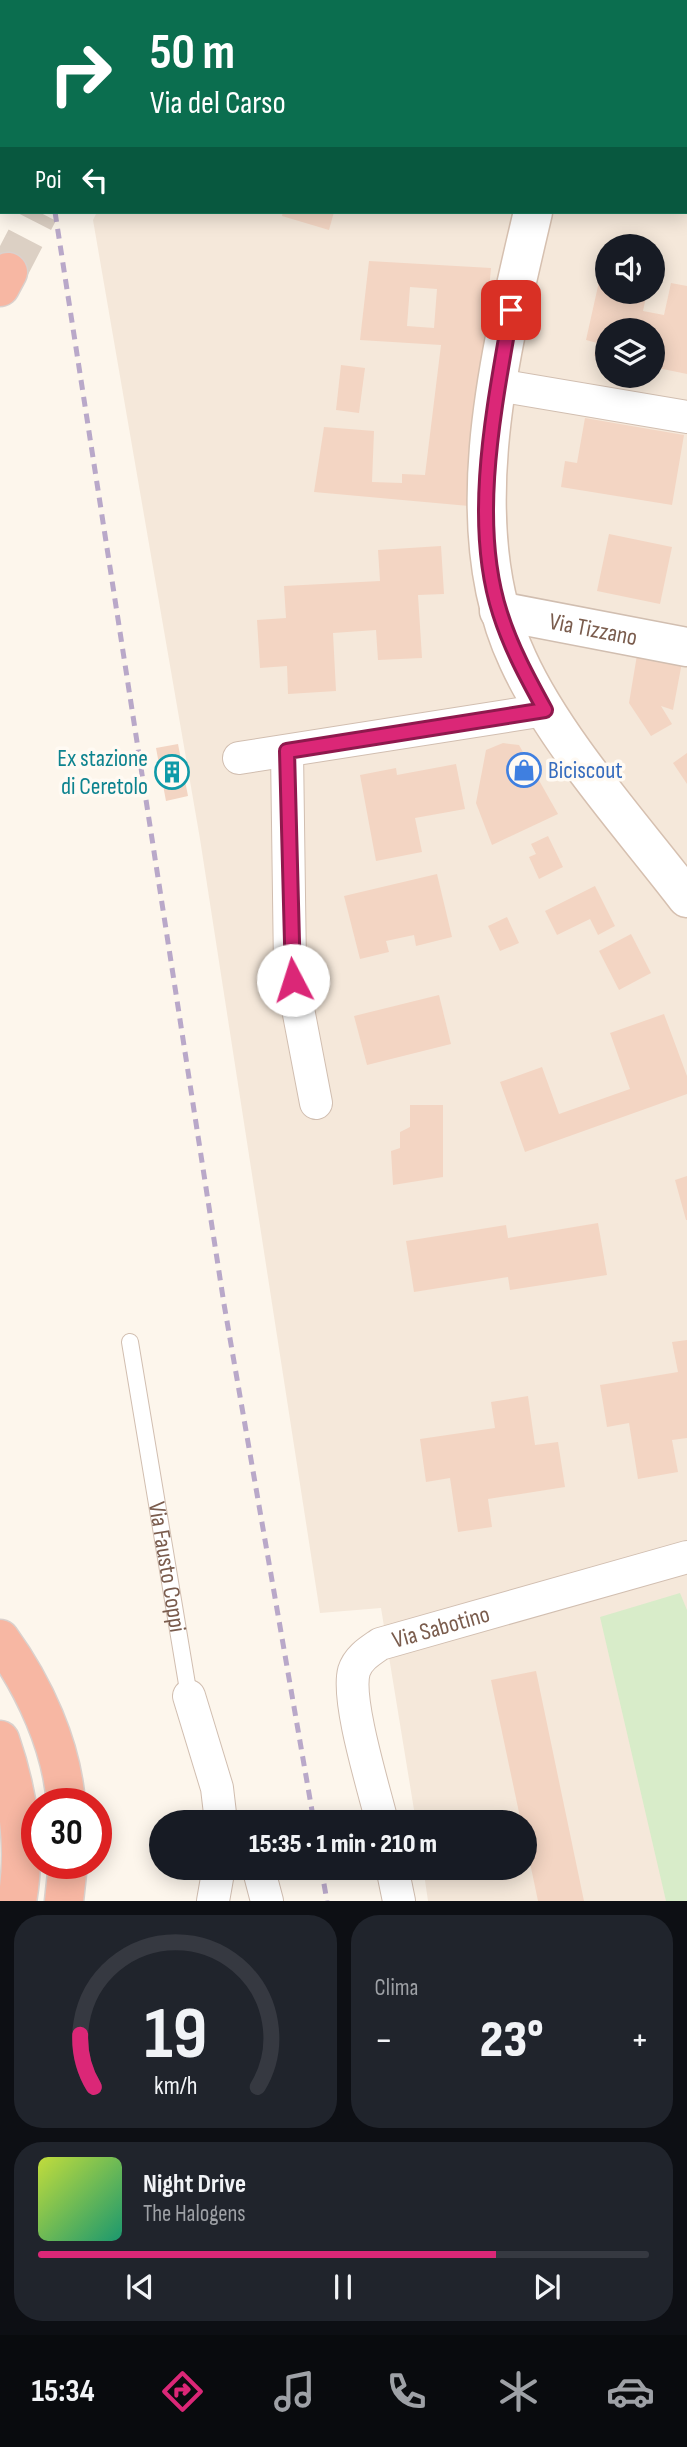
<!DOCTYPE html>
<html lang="it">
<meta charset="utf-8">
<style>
:root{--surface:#171b24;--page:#20242c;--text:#f1f3f6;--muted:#9ea1a6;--line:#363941;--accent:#db2777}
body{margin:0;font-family:"Sofia Sans Condensed",sans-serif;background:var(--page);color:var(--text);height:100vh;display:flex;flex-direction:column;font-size:26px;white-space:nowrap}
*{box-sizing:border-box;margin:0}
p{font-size:23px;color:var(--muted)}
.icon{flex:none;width:38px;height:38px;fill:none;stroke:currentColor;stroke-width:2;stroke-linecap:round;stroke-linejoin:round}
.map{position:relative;height:1901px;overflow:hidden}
.drawer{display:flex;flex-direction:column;gap:14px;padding:14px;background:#0d0f14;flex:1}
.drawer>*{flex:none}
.hud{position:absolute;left:0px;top:0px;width:688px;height:214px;box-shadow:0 4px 18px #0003;background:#0b6e4f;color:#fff;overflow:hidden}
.controls{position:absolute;left:595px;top:234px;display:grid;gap:14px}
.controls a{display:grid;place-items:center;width:70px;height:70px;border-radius:50%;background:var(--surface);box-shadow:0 4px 18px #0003;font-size:35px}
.speed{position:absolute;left:21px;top:1788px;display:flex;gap:14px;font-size:35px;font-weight:700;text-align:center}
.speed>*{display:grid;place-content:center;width:91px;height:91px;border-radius:50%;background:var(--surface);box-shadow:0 4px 18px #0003;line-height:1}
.speed .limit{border:10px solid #d22;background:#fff;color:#111}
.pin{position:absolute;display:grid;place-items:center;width:60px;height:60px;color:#fff;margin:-30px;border-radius:14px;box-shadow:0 4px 10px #0006}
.me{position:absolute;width:77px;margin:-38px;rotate:355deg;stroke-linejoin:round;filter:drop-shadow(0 0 5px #0008)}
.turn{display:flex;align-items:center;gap:24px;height:147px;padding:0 35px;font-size:32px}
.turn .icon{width:91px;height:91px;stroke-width:2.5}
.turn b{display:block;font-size:49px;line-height:60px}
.then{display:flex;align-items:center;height:66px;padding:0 35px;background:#0003;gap:14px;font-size:26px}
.big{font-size:52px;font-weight:800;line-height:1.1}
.drawer .widget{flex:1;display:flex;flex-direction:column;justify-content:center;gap:10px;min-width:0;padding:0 24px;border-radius:28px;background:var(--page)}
.drawer .dial{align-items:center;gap:0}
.dial svg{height:182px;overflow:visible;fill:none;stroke:var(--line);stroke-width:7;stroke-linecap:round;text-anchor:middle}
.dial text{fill:var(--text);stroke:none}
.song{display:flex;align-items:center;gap:21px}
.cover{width:84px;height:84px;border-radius:10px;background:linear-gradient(135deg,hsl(70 70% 55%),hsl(160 70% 35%))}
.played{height:7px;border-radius:4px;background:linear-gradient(90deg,var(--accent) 75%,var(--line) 75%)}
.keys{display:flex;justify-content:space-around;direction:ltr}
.heat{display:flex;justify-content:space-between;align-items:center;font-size:38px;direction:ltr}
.drawer .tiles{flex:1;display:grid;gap:14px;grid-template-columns:1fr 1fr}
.widget:last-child{grid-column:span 2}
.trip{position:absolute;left:149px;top:1810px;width:388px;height:70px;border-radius:35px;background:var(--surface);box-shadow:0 4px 18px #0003;font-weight:800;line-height:70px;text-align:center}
.dock{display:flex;height:112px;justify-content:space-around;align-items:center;background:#090b0e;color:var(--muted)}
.dock .icon{width:49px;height:49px}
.dock .active{color:var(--accent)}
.dock b{font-size:32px;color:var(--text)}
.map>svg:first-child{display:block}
</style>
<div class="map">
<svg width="687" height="1901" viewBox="0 0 687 1901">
<rect width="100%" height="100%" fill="#fdf6ec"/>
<path fill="#f5e8da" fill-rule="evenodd" d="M194 0H687V1901H428L423 1867H525V1822H416L381 1608 320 1613 200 839 93 220 97 212H686V2ZM607 247H653V292H607ZM607 331H653V376H607Z"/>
<path fill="#d8ecc9" d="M680 1593 687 1610V1901H666L600 1617Z"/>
<g fill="#f3d5c3" fill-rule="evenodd">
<path d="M283 212H334L329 230 282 216Z"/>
<path d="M606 250 607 292H647L643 311 664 315 671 283 687 286V374L653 367V331H607V358L594 356 597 343 586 340Z"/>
<path d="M369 261 491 268 469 506 314 492 324 427 374 431 372 482 402 483V474L425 475 441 345 360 340ZM410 287 437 289 434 328 407 326Z"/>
<path d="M341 365 365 368 359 413 336 410Z"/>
<path d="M585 418 684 435 672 505 561 487 565 461 577 463Z"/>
<path d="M609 534 672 547 660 604 597 591Z"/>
<path d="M441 546 444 594 418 595 422 658 378 660 376 630 333 633 336 691 288 694 287 666 260 668 257 620 286 618 284 586 380 581 378 550Z"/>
<path d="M638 649 683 657 673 710 661 706 672 724 651 736 629 703Z"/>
<path d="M503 743 519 745 558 814 492 845 476 803 486 750Z"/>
<path d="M178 744 188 796 166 801 156 748Z"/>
<path d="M687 753V784L673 763Z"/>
<path d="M456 764 465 809 415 818 422 852 376 861 360 775 396 768 397 775Z"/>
<path d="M548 836 563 867 539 879 529 857 536 854 531 844Z"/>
<path d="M437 874 452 937 416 946 414 935 386 941 389 952 360 959 344 896Z"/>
<path d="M595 886 615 926 598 935 590 919 557 935 545 911Z"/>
<path d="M507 917 519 943 500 951 488 926Z"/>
<path d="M631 934 651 973 619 990 599 951Z"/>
<path d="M439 995 451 1044 367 1065 354 1016Z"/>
<path d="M664 1014 687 1076V1094L525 1152 500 1082 542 1067 559 1114 630 1089 610 1033Z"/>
<path d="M410 1105H443V1177L393 1185 391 1151 400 1148V1132L410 1127Z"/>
<path d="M687 1176V1220H686L675 1180Z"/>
<path d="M598 1223 607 1275 510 1290 508 1277 414 1292 406 1241 506 1225 508 1238Z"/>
<path d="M687 1340V1438L672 1440 678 1472 638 1479 629 1423 607 1427 600 1385 678 1372 672 1342Z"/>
<path d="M528 1396 535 1445 558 1442 565 1487 488 1499 492 1527 458 1532 450 1478 426 1482 420 1439 495 1428 491 1402Z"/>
<path d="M536 1671 584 1901H538L525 1839V1822H521L491 1680Z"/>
</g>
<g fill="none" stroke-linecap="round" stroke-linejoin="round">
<g stroke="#dcd0c4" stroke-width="38" stroke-dasharray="38 19" stroke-linecap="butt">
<path d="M84 2 85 0"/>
<path d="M146 2 147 0"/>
<path d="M0 153 2 150"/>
<path d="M8 272 39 212"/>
</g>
<g stroke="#d1beb0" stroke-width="18">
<g id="service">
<path id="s1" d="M130 1342 189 1696"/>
</g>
</g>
<g stroke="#d1beb0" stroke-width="34">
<g id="minor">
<path d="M498 385 687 417"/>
<path d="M287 751 290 967 316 1103"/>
<path d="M239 758 545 710"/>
<path d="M189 1696 217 1788 221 1822"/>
<path id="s2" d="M382 1822C374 1789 346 1700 354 1671 358 1658 370 1651 380 1644L687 1557"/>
<path d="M258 1867 267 1901"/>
<path d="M392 1867 399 1901"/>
<path d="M213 1901 219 1867"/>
</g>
</g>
<g stroke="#d1beb0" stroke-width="41">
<g id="tertiary">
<path id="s3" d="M499 611 687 647"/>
</g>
</g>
<g stroke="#d6c0b0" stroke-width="41">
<g id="secondary">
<path d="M588 2V0"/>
<path d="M533 212C501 349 455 526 518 660 555 741 632 826 687 898"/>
</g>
</g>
<g stroke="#dad1cd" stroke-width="41">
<g id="motorway">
<path d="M0 287 8 272"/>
<path d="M0 1639C34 1686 62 1746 66 1804"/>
<path d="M0 1740C18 1792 27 1846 17 1901"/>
<path d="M64 1901 68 1864"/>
</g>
</g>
<use href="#service" stroke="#fff" stroke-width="16"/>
<use href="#minor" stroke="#fff" stroke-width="32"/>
<use href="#tertiary" stroke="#fff" stroke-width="38"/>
<use href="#secondary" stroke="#fff" stroke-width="38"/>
<use href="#motorway" stroke="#f7b7a3" stroke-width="38"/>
<g stroke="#b9a8c9" stroke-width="5" stroke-dasharray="10 7" stroke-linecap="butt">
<path d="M21 0V2"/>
<path d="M55 212 224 1304 314 1822"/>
<path d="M321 1867 327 1901"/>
</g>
</g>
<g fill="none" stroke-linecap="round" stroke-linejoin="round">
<g stroke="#8e194d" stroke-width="18">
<path id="route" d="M293 980 287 751 545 710C528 679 511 648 500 613 470 520 495 404 511 310"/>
</g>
<use href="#route" stroke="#db2777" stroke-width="12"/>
</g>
<defs>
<g id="shop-ring" transform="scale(1.75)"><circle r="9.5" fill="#fffaf3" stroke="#3f7fe0" stroke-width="1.5"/><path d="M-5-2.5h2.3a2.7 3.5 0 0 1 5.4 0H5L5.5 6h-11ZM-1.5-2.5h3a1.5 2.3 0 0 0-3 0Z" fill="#3f7fe0"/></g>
<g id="building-ring" transform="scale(1.75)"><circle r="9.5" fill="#fffaf3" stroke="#0f9aa8" stroke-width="1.5"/><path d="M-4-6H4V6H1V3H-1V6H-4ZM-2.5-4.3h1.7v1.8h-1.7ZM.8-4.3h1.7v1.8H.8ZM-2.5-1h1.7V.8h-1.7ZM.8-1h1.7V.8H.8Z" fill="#0f9aa8"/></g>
</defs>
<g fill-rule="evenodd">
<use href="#shop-ring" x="524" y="770"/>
<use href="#building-ring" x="172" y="772"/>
</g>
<g text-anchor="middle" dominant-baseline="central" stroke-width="7" stroke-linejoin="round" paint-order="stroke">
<g font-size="24" fill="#7a5c4d" stroke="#fffaf3">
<text stroke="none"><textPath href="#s3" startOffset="96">Via Tizzano</textPath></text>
<text stroke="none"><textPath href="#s1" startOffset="228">Via Fausto Coppi</textPath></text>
<text stroke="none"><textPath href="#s2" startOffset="256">Via Sabotino</textPath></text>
</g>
<g font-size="24" fill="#0d838f" stroke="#fffaf3" text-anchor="end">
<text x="148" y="758">Ex stazione<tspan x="148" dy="28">di Ceretolo</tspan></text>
</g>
<g font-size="24" fill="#366cbe" stroke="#fffaf3" text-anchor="start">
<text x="548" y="770">Biciscout</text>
</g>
</g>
</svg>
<div class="controls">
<a><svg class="icon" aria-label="sound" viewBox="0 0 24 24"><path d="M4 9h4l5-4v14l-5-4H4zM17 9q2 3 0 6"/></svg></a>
<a><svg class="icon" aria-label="layers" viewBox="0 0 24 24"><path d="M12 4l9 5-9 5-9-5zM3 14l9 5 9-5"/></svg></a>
</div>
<div class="speed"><div class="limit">30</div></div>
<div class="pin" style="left:511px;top:310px;background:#d93025"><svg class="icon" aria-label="arrive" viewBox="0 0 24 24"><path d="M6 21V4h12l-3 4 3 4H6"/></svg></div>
<svg class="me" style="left:293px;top:980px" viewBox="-20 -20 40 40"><circle r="19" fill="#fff"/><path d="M0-13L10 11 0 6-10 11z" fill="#db2777"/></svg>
<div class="trip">15:35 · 1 min · 210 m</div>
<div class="hud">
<div class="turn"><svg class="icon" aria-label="right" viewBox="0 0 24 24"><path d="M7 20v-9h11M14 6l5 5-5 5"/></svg><div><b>50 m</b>Via del Carso</div></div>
<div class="then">Poi<svg class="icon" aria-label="left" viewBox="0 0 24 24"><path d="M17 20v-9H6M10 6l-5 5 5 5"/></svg></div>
</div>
</div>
<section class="drawer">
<div class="tiles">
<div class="widget dial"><svg viewBox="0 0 100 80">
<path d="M14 69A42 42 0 1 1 86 69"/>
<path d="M14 69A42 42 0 0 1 8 46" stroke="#db2777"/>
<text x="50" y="56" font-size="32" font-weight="700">19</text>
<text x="50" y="72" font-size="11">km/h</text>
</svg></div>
<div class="widget"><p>Clima</p>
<div class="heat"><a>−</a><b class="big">23°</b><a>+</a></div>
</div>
<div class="widget">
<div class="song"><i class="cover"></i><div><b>Night Drive</b><p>The Halogens</p></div></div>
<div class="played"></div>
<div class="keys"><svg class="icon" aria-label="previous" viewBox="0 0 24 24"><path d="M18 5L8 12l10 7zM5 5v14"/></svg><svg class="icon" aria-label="pause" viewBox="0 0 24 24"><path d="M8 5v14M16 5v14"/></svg><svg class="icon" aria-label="next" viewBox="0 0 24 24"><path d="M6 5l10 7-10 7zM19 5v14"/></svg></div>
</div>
</div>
</section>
<nav class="dock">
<b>15:34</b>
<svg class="icon active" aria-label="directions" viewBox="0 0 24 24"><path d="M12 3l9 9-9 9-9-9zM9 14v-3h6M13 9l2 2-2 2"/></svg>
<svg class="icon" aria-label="music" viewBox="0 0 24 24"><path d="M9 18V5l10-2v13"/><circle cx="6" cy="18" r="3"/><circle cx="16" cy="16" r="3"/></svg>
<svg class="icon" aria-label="phone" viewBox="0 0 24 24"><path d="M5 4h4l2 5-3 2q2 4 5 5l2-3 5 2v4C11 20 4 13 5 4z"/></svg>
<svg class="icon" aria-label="climate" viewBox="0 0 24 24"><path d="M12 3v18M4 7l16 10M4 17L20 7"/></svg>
<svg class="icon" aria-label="car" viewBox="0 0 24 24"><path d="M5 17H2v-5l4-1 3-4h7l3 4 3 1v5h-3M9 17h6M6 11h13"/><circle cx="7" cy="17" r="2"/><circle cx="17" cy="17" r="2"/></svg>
</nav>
